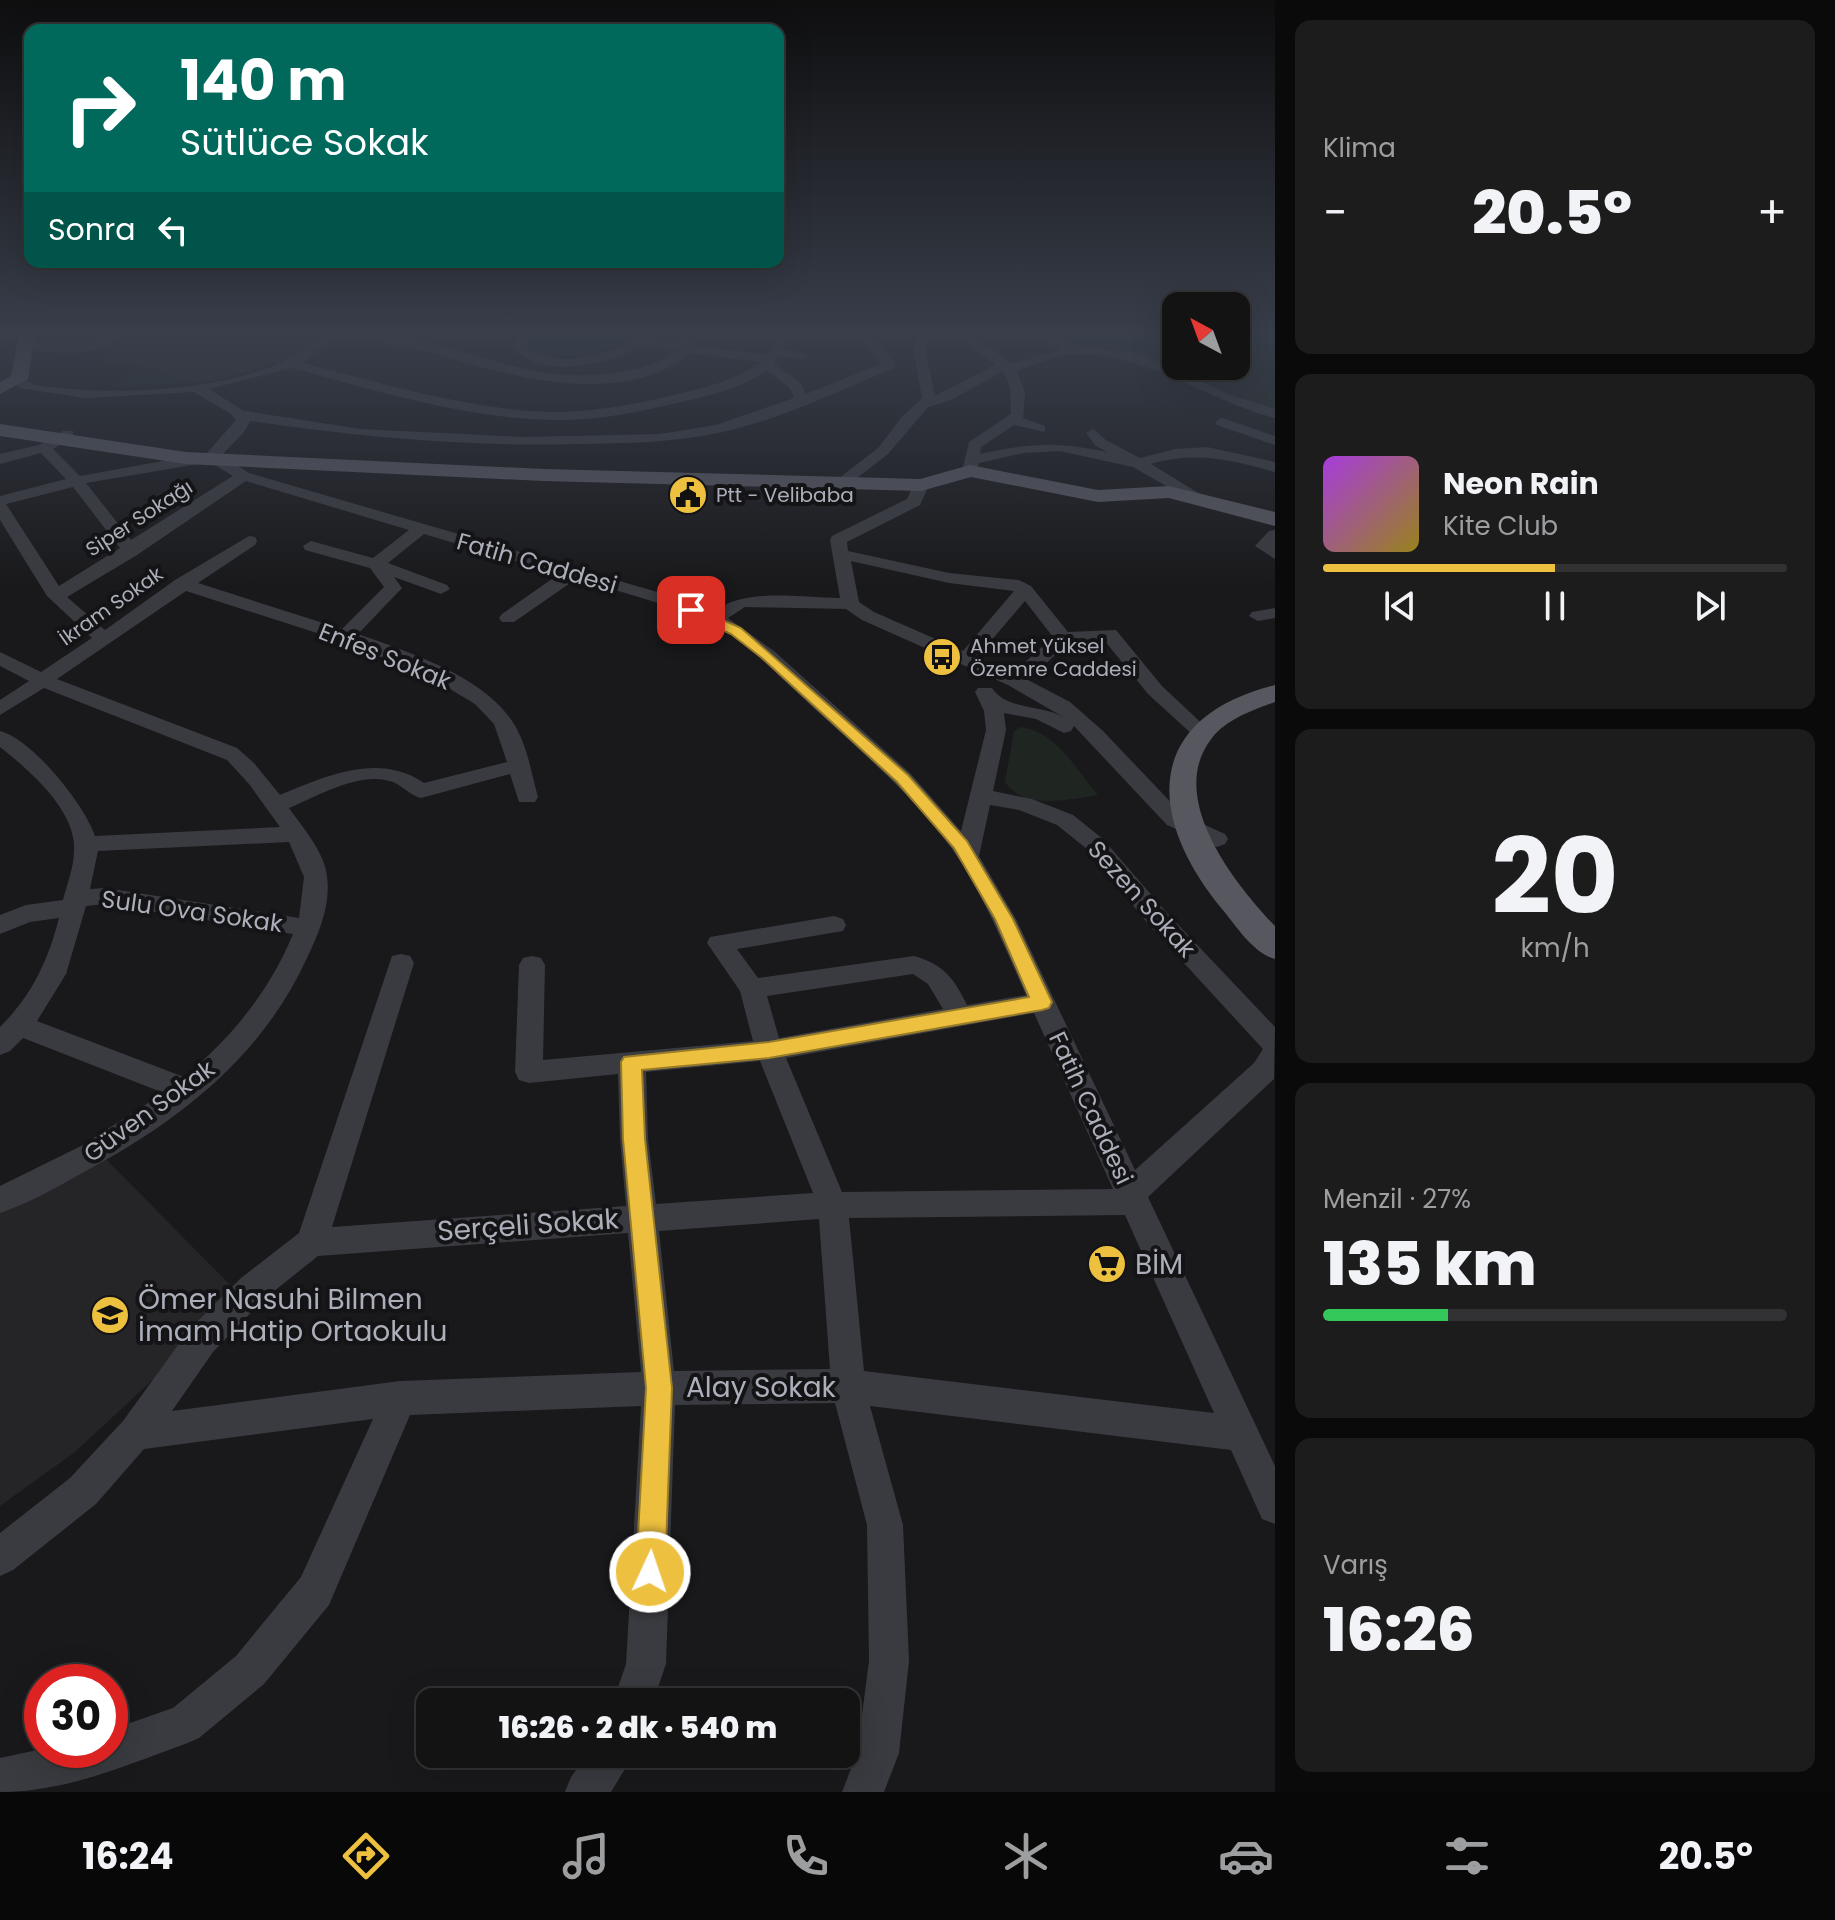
<!DOCTYPE html>
<html lang="tr">
<meta charset="utf-8">
<style>
:root{--surface:#131314;--page:#1c1c1d;--text:#f1f3f6;--muted:#9d9ea0;--line:#323234;--accent:#edc13f}
body{margin:0;font-family:Poppins,sans-serif;background:var(--page);color:var(--text);height:100vh;display:flex;flex-direction:column;font-size:30px;white-space:nowrap}
*{box-sizing:border-box;margin:0}
p{font-size:26px;color:var(--muted)}
.icon{flex:none;width:44px;height:44px;fill:none;stroke:currentColor;stroke-width:2;stroke-linecap:round;stroke-linejoin:round}
.map{position:relative;flex:1;overflow:hidden}
.panel{display:flex;flex-direction:column;gap:20px;padding:20px;background:#0a0a0b;width:560px}
.panel>*{flex:none}
.top-card{position:absolute;left:24px;top:24px;width:760px;height:244px;border-radius:16px;box-shadow:0 8px 32px #0002,0 0 0 2px var(--line);background:#00695c;color:#fff;overflow:hidden}
.needle{width:52px;rotate:319deg}
.buttons{position:absolute;left:1162px;top:292px;display:grid;gap:16px}
.buttons a{display:grid;place-items:center;width:88px;height:88px;border-radius:16px;background:var(--surface);box-shadow:0 8px 32px #0002,0 0 0 2px var(--line);font-size:40px}
.speed{position:absolute;left:24px;top:1664px;display:flex;gap:16px;font-size:40px;font-weight:700;text-align:center}
.speed>*{display:grid;place-content:center;width:104px;height:104px;border-radius:50%;background:var(--surface);box-shadow:0 8px 32px #0002,0 0 0 2px var(--line);line-height:1}
.speed .limit{border:12px solid #d22;background:#fff;color:#111}
.pin{position:absolute;display:grid;place-items:center;width:68px;height:68px;color:#fff;margin:-34px;border-radius:16px;box-shadow:0 4px 12px #0006}
.me{position:absolute;width:88px;margin:-44px;rotate:3deg;stroke-linejoin:round;filter:drop-shadow(0 0 6px #0008)}
.turn{display:flex;align-items:center;gap:28px;height:168px;padding:0 24px;font-size:36px}
.turn .icon{width:104px;height:104px;stroke-width:2.5}
.turn b{display:block;font-size:56px;line-height:68px}
.then{display:flex;align-items:center;height:76px;padding:0 24px;background:#0003;gap:16px;font-size:30px}
.big{font-size:60px;font-weight:800;line-height:1.1}
.panel .tile{flex:1;display:flex;flex-direction:column;justify-content:center;gap:12px;min-width:0;padding:0 28px;border-radius:16px;background:var(--page)}
.panel .dial{align-items:center;gap:0}
.dial b{font-size:104px;line-height:1}
.song{display:flex;align-items:center;gap:24px}
.cover{width:96px;height:96px;border-radius:12px;background:linear-gradient(135deg,hsl(280 70% 55%),hsl(50 70% 35%))}
.played{height:8px;border-radius:4px;background:linear-gradient(90deg,var(--accent) 50%,var(--line) 50%)}
.keys{display:flex;justify-content:space-around;direction:ltr}
.heat{display:flex;justify-content:space-between;align-items:center;font-size:44px;direction:ltr}
.charge{height:12px;border-radius:6px;background:linear-gradient(90deg,#34c759 27%,var(--line) 0)}
.trip{position:absolute;left:416px;top:1688px;width:444px;height:80px;border-radius:16px;background:var(--surface);box-shadow:0 8px 32px #0002,0 0 0 2px var(--line);font-weight:800;line-height:80px;text-align:center}
.tabs{display:flex;height:128px;justify-content:space-around;align-items:center;background:#080808;color:var(--muted)}
.tabs .icon{width:56px;height:56px}
.tabs .selected{color:var(--accent)}
.tabs b{font-size:36px;color:var(--text)}
main{display:flex;flex:1;min-height:0}
.map>svg:first-child{display:block}
</style>
<main>
<div class="map">
<svg width="1275" height="1792" viewBox="0 0 1275 1792">
<rect width="100%" height="100%" fill="#19191b"/>
<g fill="#252528">
<path d="M127 335H322L295 357 219 380 190 383 158 370 101 361Z"/>
<path d="M96 1149 239 1294 201 1335 75 1452 0 1506V1198Z"/>
</g>
<g fill="#1f2621">
<path d="M530 335H625L622 344C590 360 555 361 523 347Z"/>
<path d="M1045 335H1176V366H1236V335H1275V409L1241 400 1194 381 1139 354 1080 349Z"/>
<path d="M140 368 158 370 190 383 112 387Z"/>
<path d="M1020 727C1057 732 1075 768 1098 795 1071 799 1024 811 1005 782L1014 731Z"/>
</g>
<g fill="none" stroke-linecap="round" stroke-linejoin="round">
<g fill="#3a3b40" fill-rule="evenodd">
<path d="M108 335H122C99 360 56 351 24 351L18 347 24 343H93Z"/>
<path d="M323 335H336L303 363C384 384 477 412 561 412 597 411 636 404 670 396 703 388 733 382 761 362L690 353C622 410 507 375 432 353 413 348 383 346 368 335 453 335 521 387 614 373 637 369 658 365 677 351 666 349 650 344 640 347 633 348 625 354 617 357 584 368 538 375 512 347L520 335H532L525 346C556 369 602 357 633 340L634 335 681 344V335H693L694 345 766 355 774 346 776 335H788L784 349 809 355 803 359 779 356 773 363 801 383 806 394 881 364 859 335H872L896 365 894 368C835 392 780 420 718 433 671 443 625 443 578 444 467 447 359 437 250 421L244 432 221 456 249 473 671 596 714 612C742 587 804 598 840 598L830 540 832 536 907 499 915 482H927L929 485 920 505 847 542 848 551 949 573 1019 580 1031 586 1068 632 1116 630 1162 686 1211 732 1201 738 1194 736 1148 694 1104 640 1068 643 1028 680 1070 702 1103 731 1183 815 1225 834 1228 839 1225 844 1217 847 1167 825 1074 726 1071 731 1064 733 1036 719 1004 713 1006 730 993 791 1032 799 1073 815 1103 839 1167 913 1275 1027 1274 1079 1148 1197 1275 1466V1524L1262 1519 1231 1450 870 1406 903 1525 909 1661 899 1753 884 1792H842L857 1753 869 1661 867 1525 835 1403 675 1405 666 1664 653 1702H613L626 1664 641 1406 410 1415 329 1605 264 1684 199 1738 185 1744C124 1766 66 1792 0 1792V1758L42 1749 110 1750V1730L173 1708 236 1656 301 1577 373 1419 144 1449 96 1504 13 1570 0 1576V1533L70 1478 123 1421 189 1330 241 1278 299 1233 392 956 401 954 410 956 414 963 332 1227 626 1206 620 1139 618 1074 529 1083 519 1080 515 1072 519 965 523 958 532 956 541 958 545 965 543 1060 753 1041 740 991 707 943 710 937 834 916 843 919 846 925 843 931 737 949 758 978 914 956C943 964 954 978 967 1005L1026 995C1004 946 983 893 952 849 911 792 854 746 803 698 774 672 744 638 708 622 666 603 620 592 576 579L514 622H502L499 618 502 614 559 574 424 534 388 563 447 585 450 589 441 594 394 577 402 588 358 634C406 651 483 676 512 721 527 743 531 772 538 797L535 802H519L510 774 421 798C410 795 404 787 393 782 362 770 317 796 289 808 303 828 324 851 327 876 331 905 319 933 307 958 262 1057 177 1123 82 1173 56 1188 29 1203 0 1213V1186L81 1146 164 1093 23 1038 10 1051 0 1055V1027C32 995 48 961 59 918L30 922 0 934V915L26 905 63 900C67 884 74 867 74 851 77 811 29 770 0 747V731C32 739 85 805 95 836L280 827 249 784 227 760 44 688 0 715V700L29 681 0 666V652L41 672 92 638 47 596 0 520V496L66 479 41 453 0 464V454L39 445 63 431H73V437L53 449 80 476 207 453 236 420 231 414 194 392 85 398 19 388 12 379 19 375C23 376 25 380 29 382 39 388 59 387 71 389 143 395 269 388 323 335ZM292 368C377 391 471 420 561 420 600 420 643 411 681 402 711 395 741 389 766 370L790 388 794 398 716 425 660 434 523 437 361 429 244 411 209 389ZM210 462 233 476 131 540 86 483ZM246 481 409 530 373 558 311 541 303 546 305 550 370 568 384 587 342 629 198 583 255 545 257 541 255 537 249 536 175 580 105 630 67 597 137 555ZM73 487 120 548 59 586 6 504ZM851 561 949 583 1014 591 963 651 874 612 859 602ZM186 591 348 643 440 683 475 704 494 724 507 762 424 783C379 752 326 776 280 795L254 763 237 748 57 679ZM1025 601 1053 637 1013 673 977 657ZM745 607 846 609 862 620 1008 685 1065 718C1043 704 1007 711 992 688H978L975 692 984 711 986 730 961 831 911 774 774 651 728 618ZM990 805 1019 810 1057 825 1087 849 1149 925 1263 1049 1254 1063 1135 1170 1016 919 979 856ZM289 842 304 877 299 918 105 888 90 889 98 851ZM105 904 293 934C269 992 232 1037 184 1077L37 1021 66 974 86 906ZM913 974 928 984 943 1009 779 1038 767 996ZM1034 1013 1113 1189 842 1192 786 1058ZM760 1061 813 1193 656 1204 648 1139 646 1072ZM1125 1215 1214 1413 864 1371 849 1218ZM819 1219 830 1369 674 1371 659 1231ZM628 1233 641 1372 400 1381 172 1411 213 1352 263 1300 318 1256Z"/>
<path d="M917 335H929L926 353 935 396 995 365 959 335H973L1011 364 1062 349 1034 335H1051L1077 346 1142 354 1230 395 1275 409V418C1208 401 1148 353 1077 354 1058 354 1035 365 1017 371L1025 393 1023 418 1045 426V432L1014 425 981 447 980 454C1033 443 1053 441 1107 452L1096 446 1086 433 1093 429 1106 440 1140 458 1175 449 1207 447 1275 462V472C1231 460 1196 451 1151 464L1200 494 1202 497 1194 502 1133 467 1060 451 1024 453 979 463 975 474H965L962 471 969 442 1011 414 1010 387 1003 371 951 400 928 407 888 454 848 485H838V479L878 448 901 418 922 398 914 353Z"/>
<path d="M1222 418 1275 436V445L1217 425 1215 422Z"/>
<path d="M1275 530V559L1255 546 1269 531Z"/>
<path d="M1275 608V618L1258 621 1249 616 1252 612Z"/>
<path d="M588 1754H634L611 1792H565L571 1777Z"/>
</g>
<g fill="#56575f" fill-rule="evenodd">
<path d="M19 335H35L28 379 0 394V382L11 376Z"/>
<path d="M0 424 186 452 544 469 920 479 970 465 1098 490 1169 486 1275 512V526L1169 498 1098 502 971 477 921 491 544 481 186 464 0 436Z"/>
<path d="M1275 685V702C1253 710 1227 719 1212 738 1165 797 1235 884 1275 926V959C1253 953 1237 927 1222 909 1146 817 1143 718 1275 685Z"/>
</g>
</g>
<linearGradient id="sky" x2="0" y2="1"><stop stop-color="#0e0e0f"/><stop offset="0.57" stop-color="#383e4a"/><stop offset="1" stop-color="#383e4a" stop-opacity="0"/></linearGradient>
<rect width="1275" height="586" fill="url(#sky)"/>
<path fill="#edc13f" stroke="#9a7d29" stroke-width="2" d="M691 606 741 628 908 775 967 841 1013 919 1052 1002 1049 1008 1042 1010 769 1058 642 1070 645 1139 672 1388 665 1572 661 1582 650 1586 640 1582 636 1572 646 1388 623 1139 621 1062 624 1057 769 1042 1029 997 995 919 954 848 897 782 762 658 731 634 686 613V607Z"/>
<defs>
<g id="civic-disc" transform="scale(2)"><circle r="9.5" fill="#edc13f" stroke="#141416"/><path d="M-.6-6.5H3V-4.5H.6V-3L4-1V1h2V6H-6V1h2V-1L-.6-3ZM-1.2 2.5V6h2.4V2.5Z" fill="#111"/></g>
<g id="bus-disc" transform="scale(2)"><circle r="9.5" fill="#edc13f" stroke="#141416"/><path d="M-5-6H5V4H4V6H2V4H-2V6H-4V4H-5ZM-3.5-4V0h7V-4ZM-3.5 1.2v1.5H-2V1.2ZM2 1.2v1.5H3.5V1.2Z" fill="#111"/></g>
<g id="supermarket-disc" transform="scale(2)"><circle r="9.5" fill="#edc13f" stroke="#141416"/><path d="M-6-5.5h2.5l.6 2H6L4.5 2H-2.5L-4.4-4H-6ZM-1.5 3.2a1.3 1.3 0 1 0 .1 0ZM3 3.2a1.3 1.3 0 1 0 .1 0Z" fill="#111"/></g>
<g id="school-disc" transform="scale(2)"><circle r="9.5" fill="#edc13f" stroke="#141416"/><path d="M0-5L7-2L0 1L-7-2ZM-4 1L0 2.5L4 1V4Q0 6-4 4Z" fill="#111"/></g>
</defs>
<g fill-rule="evenodd">
<use href="#civic-disc" x="688" y="495"/>
<use href="#bus-disc" x="942" y="657"/>
<use href="#supermarket-disc" x="1107" y="1264"/>
<use href="#school-disc" x="110" y="1315"/>
</g>
<g text-anchor="middle" dominant-baseline="central" stroke-width="8" stroke-linejoin="round" paint-order="stroke">
<g font-size="20" fill="#acafba" stroke="#141416" text-anchor="start">
<text x="716" y="495">Ptt - Velibaba</text>
<text x="970" y="646">Ahmet Yüksel<tspan x="970" dy="23">Özemre Caddesi</tspan></text>
</g>
<g font-size="20" fill="#acafba" stroke="#141416">
<text transform="translate(139 518) rotate(-33)">Siper Sokağı</text>
<text transform="translate(111 606) rotate(-35)">İkram Sokak</text>
</g>
<g font-size="24" fill="#acafba" stroke="#141416">
<text transform="translate(537 563) rotate(16)">Fatih Caddesi</text>
<text transform="translate(385 656) rotate(22)">Enfes Sokak</text>
<text transform="translate(1142 899) rotate(48)">Sezen Sokak</text>
<text transform="translate(192 911) rotate(8)">Sulu Ova Sokak</text>
<text transform="translate(1091 1108) rotate(65)">Fatih Caddesi</text>
<text transform="translate(149 1111) rotate(-36)">Güven Sokak</text>
</g>
<g font-size="28" fill="#acafba" stroke="#141416">
<text transform="translate(528 1225) rotate(-4)">Serçeli Sokak</text>
<text x="761" y="1387">Alay Sokak</text>
</g>
<g font-size="28" fill="#acafba" stroke="#141416" text-anchor="start">
<text x="1135" y="1264">BİM</text>
<text x="138" y="1299">Ömer Nasuhi Bilmen<tspan x="138" dy="32">İmam Hatip Ortaokulu</tspan></text>
</g>
</g>
</svg>
<div class="buttons">
<a><svg class="needle" viewBox="-14 -14 28 28"><path d="M0-13l5 13h-10z" fill="#e53935"/><path d="M0 13l5-13h-10z" fill="#9d9ea0"/></svg></a>
</div>
<div class="speed"><div class="limit">30</div></div>
<div class="pin" style="left:691px;top:610px;background:#d93025"><svg class="icon" aria-label="arrive" viewBox="0 0 24 24"><path d="M6 21V4h12l-3 4 3 4H6"/></svg></div>
<svg class="me" style="left:650px;top:1572px" viewBox="-20 -20 40 40"><circle r="17" fill="#edc13f" stroke="#fff" stroke-width="3"/><path d="M0-11L8 9 0 5-8 9z" fill="#fff"/></svg>
<div class="trip">16:26 · 2 dk · 540 m</div>
<div class="top-card">
<div class="turn"><svg class="icon" aria-label="right" viewBox="0 0 24 24"><path d="M7 20v-9h11M14 6l5 5-5 5"/></svg><div><b>140 m</b>Sütlüce Sokak</div></div>
<div class="then">Sonra<svg class="icon" aria-label="left" viewBox="0 0 24 24"><path d="M17 20v-9H6M10 6l-5 5 5 5"/></svg></div>
</div>
</div>
<section class="panel">
<div class="tile"><p>Klima</p>
<div class="heat"><a>−</a><b class="big">20.5°</b><a>+</a></div>
</div>
<div class="tile">
<div class="song"><i class="cover"></i><div><b>Neon Rain</b><p>Kite Club</p></div></div>
<div class="played"></div>
<div class="keys"><svg class="icon" aria-label="previous" viewBox="0 0 24 24"><path d="M18 5L8 12l10 7zM5 5v14"/></svg><svg class="icon" aria-label="pause" viewBox="0 0 24 24"><path d="M8 5v14M16 5v14"/></svg><svg class="icon" aria-label="next" viewBox="0 0 24 24"><path d="M6 5l10 7-10 7zM19 5v14"/></svg></div>
</div>
<div class="tile dial"><b>20</b><p>km/h</p></div>
<div class="tile"><p>Menzil · 27%</p><b class="big">135 km</b><div class="charge"></div></div>
<div class="tile"><p>Varış</p><b class="big">16:26</b></div>
</section>
</main>
<nav class="tabs">
<b>16:24</b>
<svg class="icon selected" aria-label="directions" viewBox="0 0 24 24"><path d="M12 3l9 9-9 9-9-9zM9 14v-3h6M13 9l2 2-2 2"/></svg>
<svg class="icon" aria-label="music" viewBox="0 0 24 24"><path d="M9 18V5l10-2v13"/><circle cx="6" cy="18" r="3"/><circle cx="16" cy="16" r="3"/></svg>
<svg class="icon" aria-label="phone" viewBox="0 0 24 24"><path d="M5 4h4l2 5-3 2q2 4 5 5l2-3 5 2v4C11 20 4 13 5 4z"/></svg>
<svg class="icon" aria-label="climate" viewBox="0 0 24 24"><path d="M12 3v18M4 7l16 10M4 17L20 7"/></svg>
<svg class="icon" aria-label="car" viewBox="0 0 24 24"><path d="M5 17H2v-5l4-1 3-4h7l3 4 3 1v5h-3M9 17h6M6 11h13"/><circle cx="7" cy="17" r="2"/><circle cx="17" cy="17" r="2"/></svg>
<svg class="icon" aria-label="filters" viewBox="0 0 24 24"><path d="M4 7h16M4 17h16"/><circle cx="9" cy="7" r="2"/><circle cx="15" cy="17" r="2"/></svg>
<b>20.5°</b>
</nav>
